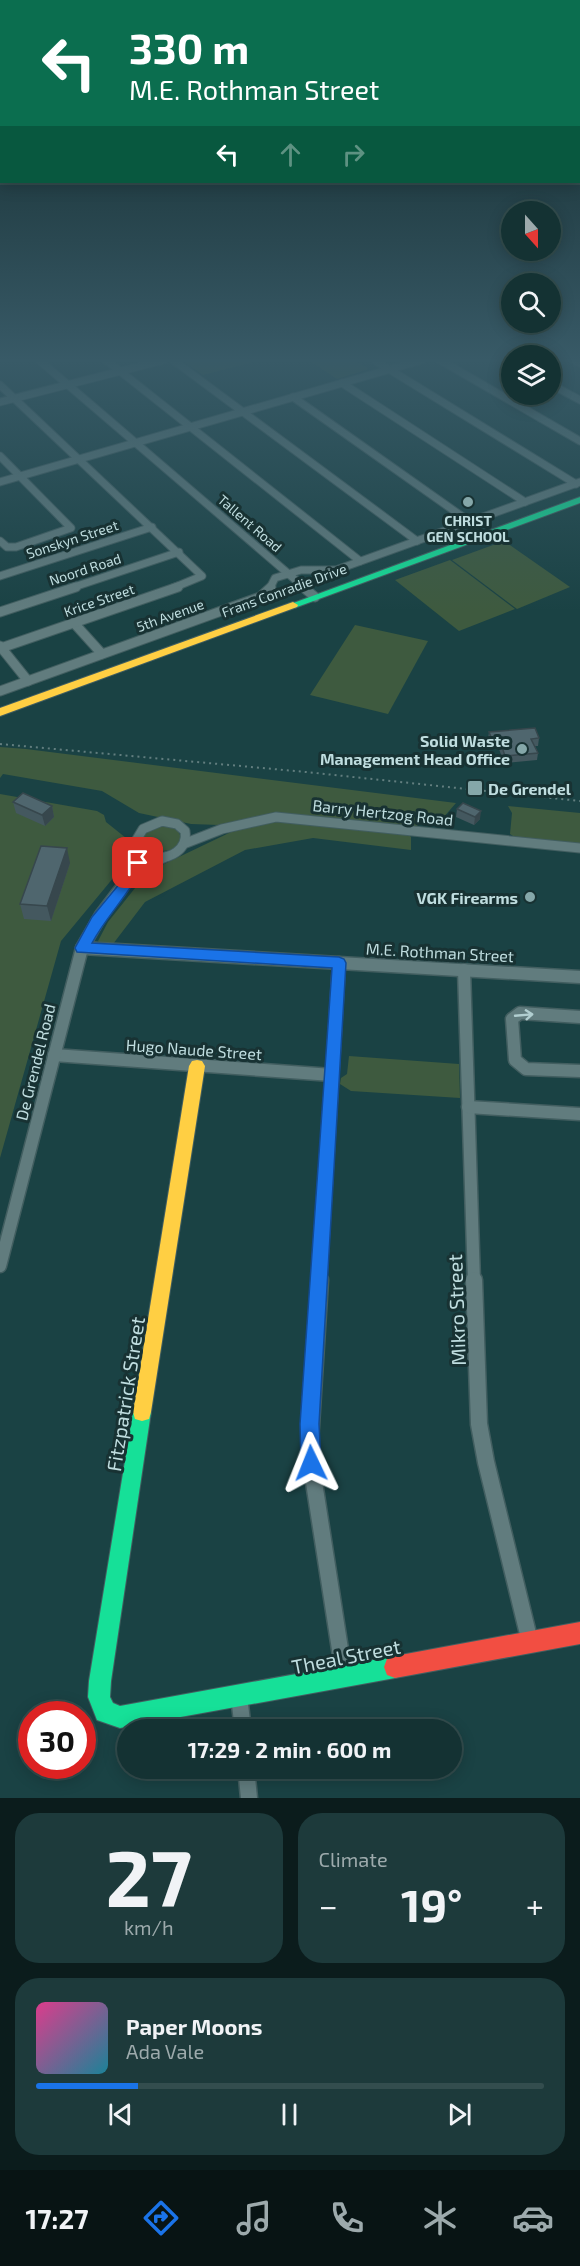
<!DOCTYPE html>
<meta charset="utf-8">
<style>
:root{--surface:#143233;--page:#1d3a3b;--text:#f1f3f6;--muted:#9daaac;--line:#334d4e;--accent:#1a73e8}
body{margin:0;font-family:"Exo 2",sans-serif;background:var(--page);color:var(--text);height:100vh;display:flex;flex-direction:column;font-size:22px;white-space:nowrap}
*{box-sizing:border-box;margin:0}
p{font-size:20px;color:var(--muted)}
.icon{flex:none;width:33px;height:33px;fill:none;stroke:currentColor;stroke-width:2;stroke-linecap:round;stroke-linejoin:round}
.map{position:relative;height:1798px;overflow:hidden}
.details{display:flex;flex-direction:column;gap:15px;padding:15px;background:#0b1c1c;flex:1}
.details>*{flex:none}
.top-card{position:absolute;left:0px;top:0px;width:580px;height:183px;box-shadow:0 3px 15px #0003,0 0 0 2px var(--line);background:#0b6e4f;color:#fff;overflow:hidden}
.needle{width:39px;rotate:159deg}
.tools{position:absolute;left:501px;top:201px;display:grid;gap:12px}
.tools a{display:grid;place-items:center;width:60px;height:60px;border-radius:50%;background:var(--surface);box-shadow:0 3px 15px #0003,0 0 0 2px var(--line);font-size:30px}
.speed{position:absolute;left:18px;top:1701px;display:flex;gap:12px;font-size:30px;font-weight:700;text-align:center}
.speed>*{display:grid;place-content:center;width:78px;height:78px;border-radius:50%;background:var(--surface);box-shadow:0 3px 15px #0003,0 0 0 2px var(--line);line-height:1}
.speed .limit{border:9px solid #d22;background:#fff;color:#111}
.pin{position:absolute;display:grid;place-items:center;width:51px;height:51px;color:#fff;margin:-26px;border-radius:12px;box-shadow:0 3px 9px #0006}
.me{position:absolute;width:66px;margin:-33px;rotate:358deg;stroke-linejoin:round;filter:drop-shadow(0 0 4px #0008)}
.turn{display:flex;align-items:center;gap:21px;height:126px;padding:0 30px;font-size:27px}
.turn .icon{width:78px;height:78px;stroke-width:2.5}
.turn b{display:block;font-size:42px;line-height:51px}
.lanes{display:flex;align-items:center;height:57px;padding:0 30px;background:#0003;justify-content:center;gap:30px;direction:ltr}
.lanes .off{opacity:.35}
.big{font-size:45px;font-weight:700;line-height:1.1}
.details .tile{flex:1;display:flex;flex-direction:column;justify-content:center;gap:9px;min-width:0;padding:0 21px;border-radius:24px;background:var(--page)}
.details .dial{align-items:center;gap:0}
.dial b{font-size:78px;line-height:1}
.song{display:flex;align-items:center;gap:18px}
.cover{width:72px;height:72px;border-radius:9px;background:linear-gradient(135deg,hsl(330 70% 55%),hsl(190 70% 35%))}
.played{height:6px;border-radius:3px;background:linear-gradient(90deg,var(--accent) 20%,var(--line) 20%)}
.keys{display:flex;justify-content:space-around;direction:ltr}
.heat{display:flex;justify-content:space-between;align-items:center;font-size:33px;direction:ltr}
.details .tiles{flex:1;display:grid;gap:15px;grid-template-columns:1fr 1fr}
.tile:last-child{grid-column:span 2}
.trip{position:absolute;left:117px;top:1719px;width:345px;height:60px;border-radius:30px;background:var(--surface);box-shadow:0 3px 15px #0003,0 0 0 2px var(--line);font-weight:700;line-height:60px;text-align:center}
.dock{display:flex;height:96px;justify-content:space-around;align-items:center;background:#081414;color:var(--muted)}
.dock .icon{width:42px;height:42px}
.dock .current{color:var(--accent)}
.dock b{font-size:27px;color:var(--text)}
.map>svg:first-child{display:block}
</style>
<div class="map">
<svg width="580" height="1798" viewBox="0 0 580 1798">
<rect width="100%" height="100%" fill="#1a4244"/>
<g fill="#3e5a3f">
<path d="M181 360H261L203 375Z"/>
<path d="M308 360H354L369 369 337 379Z"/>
<path d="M504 541 570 587 517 609 452 560Z"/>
<path d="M450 560 515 609 459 631 395 580Z"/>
<path d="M355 625 428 641 388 714 310 695Z"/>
<path d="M0 747 26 749 456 803 436 826 418 824 417 827 277 813 219 825 191 824 139 813 102 791 3 774 0 778Z"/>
<path d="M0 794 97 811 104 815 106 822 126 838 114 877 61 941 0 1158Z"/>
<path d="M508 806 580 813V845L516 838 510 834 512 813Z"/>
<path d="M286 821 409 835 411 837V850L313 838 245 850 145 902 113 944H101L98 941 108 922 143 878 158 867 231 832 265 823Z"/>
<path d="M163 825C174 827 181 829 181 842L172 850 152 852 142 844C141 831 153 830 163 825Z"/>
<path d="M349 1056 459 1064 460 1098 351 1091 340 1084 341 1078 347 1074Z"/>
</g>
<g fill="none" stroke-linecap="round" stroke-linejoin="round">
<g stroke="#425e60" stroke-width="9">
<g id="street-far3">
<path d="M39 360 305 588"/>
<path d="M106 360 360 561"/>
<path d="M173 360 417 541"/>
<path d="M374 360 576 484"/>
<path d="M440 360 580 441"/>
<path d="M507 360 512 362"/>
<path d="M574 360 580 363"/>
<path d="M342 383 525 502"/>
<path d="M550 384 580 400"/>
<path d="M0 385 202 576 173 588"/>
<path d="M293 397 470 522"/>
<path d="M0 402 164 360"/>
<path d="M0 456 71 528 16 547H7L0 541"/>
<path d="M0 482 422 360"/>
<path d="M0 576 152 527"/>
<path d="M71 588 179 552"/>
<path d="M270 588 275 578 301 570H336L580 482"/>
</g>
</g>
<g stroke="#425e60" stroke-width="11">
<g id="street-far2">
<path d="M303 587 315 597"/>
<path d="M0 612 76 587"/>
<path d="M74 623 102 654"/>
<path d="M0 646 28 681"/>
<path d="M1 648 178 587"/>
<path d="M0 691 260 597 271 587"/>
<path d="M162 821 177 824 185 831C188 849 170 861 152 856 148 855 143 851 139 849L137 839 143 829Z"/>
<path d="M186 843 222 829 276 817 580 848"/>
<path d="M122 888 146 866 168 856"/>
</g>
</g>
<g stroke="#425e60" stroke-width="15">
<g id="street-far1">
<path d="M82 948 580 977"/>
<path d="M464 970 474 1281"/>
<path d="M580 1017 520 1013 512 1019 515 1060 526 1069 580 1071"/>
<path d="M54 1055 332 1075"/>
<path d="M468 1107 580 1114"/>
<path d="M0 1266 82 948 101 915 123 886"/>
<path d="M320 1281 339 963"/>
</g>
</g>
<g stroke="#425e60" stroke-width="19">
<g id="street">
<path d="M320 1280 310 1442 311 1463 344 1675"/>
<path d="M474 1280 479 1424 486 1462 530 1642"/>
<path d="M239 1696 243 1730"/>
<path d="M246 1768 249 1798"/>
</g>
</g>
<g stroke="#425e60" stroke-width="2">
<g id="fast">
<path d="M580 497V503L297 607 293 608 288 605Z"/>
<path d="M142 1403 149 1405 151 1412 111 1681 110 1697 113 1703 120 1706 395 1656 403 1659 406 1667 403 1675 395 1678 120 1728 97 1720 88 1697 89 1681 133 1412 135 1405Z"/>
</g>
</g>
<g stroke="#425e60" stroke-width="2">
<g id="slow">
<path d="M293 602 298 605 297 607 0 716V708Z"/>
<path d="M197 1060 202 1061 205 1066 151 1412 149 1419 142 1421 135 1419 133 1412 189 1066 192 1061Z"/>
</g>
</g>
<g stroke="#425e60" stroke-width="2">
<path id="jam" d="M580 1622V1644L395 1678 387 1675 384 1667 387 1659 395 1656Z"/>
</g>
<use href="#street-far3" stroke="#617c7e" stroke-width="7"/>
<use href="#street-far2" stroke="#617c7e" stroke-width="9"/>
<use href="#street-far1" stroke="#617c7e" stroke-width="12"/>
<use href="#street" stroke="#617c7e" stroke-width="16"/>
<use href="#fast" fill="#16e098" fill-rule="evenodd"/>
<use href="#slow" fill="#ffcf43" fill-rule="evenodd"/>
<use href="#jam" fill="#f24e42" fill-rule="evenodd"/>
<path stroke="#627e7f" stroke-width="2" stroke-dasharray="2 4" stroke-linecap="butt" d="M0 744 306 772 580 801"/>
</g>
<g fill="#44585f">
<path d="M489 732 539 738 538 746H535L538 753 537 760 504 763 499 749H492L488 739Z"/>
<path d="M13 802 52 806 54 817 45 826 16 813Z"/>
<path d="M457 809 480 819 474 825 456 817Z"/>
<path d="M70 863 51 921 24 919 20 904Z"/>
</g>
<g fill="#37474d">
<path d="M52 806 54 817 45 826 42 815Z"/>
<path d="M481 811 480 819 474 825 475 817Z"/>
<path d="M67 848 70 863 51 921 47 906Z"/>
</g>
<g fill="#4f666e" stroke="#37474d" stroke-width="1.5">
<path d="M535 728 539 738 531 739 538 753 505 756 500 741 493 742 489 732Z"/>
<path d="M23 793 52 806 42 815 13 802Z"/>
<path d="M463 803 481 811 475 817 457 809Z"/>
<path d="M41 846 67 848 47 906 20 904Z"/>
</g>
<defs><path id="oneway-shaft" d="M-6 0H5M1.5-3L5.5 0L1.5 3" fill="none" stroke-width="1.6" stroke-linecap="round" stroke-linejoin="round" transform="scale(1.5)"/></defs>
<use stroke="#b1ced0" href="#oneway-shaft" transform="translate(524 1015) rotate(-5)"/>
<linearGradient id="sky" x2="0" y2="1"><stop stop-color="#0e2425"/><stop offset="0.59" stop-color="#385a67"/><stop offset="1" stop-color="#385a67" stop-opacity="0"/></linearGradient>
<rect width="580" height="611" fill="url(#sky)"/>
<path fill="#1a73e8" stroke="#114b97" stroke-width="1.5" d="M138 858 144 863C131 893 107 915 92 943L339 957 344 959 346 963 319 1424 321 1463 318 1470 311 1473 304 1470 301 1463 300 1424 332 968 77 952 75 948 92 917 125 877 133 859Z"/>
<g fill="#85a7a9" stroke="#183233" stroke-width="2">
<circle cx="468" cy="502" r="6"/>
<circle cx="522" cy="749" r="6"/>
<rect x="467" y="780" width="16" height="16" rx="3"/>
<circle cx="530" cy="897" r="6"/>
</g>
<g text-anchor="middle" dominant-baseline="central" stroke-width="6" stroke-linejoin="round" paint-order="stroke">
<g font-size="14" font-weight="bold" fill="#bfdddf" stroke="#183233">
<text x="468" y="520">CHRIST<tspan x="468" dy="16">GEN SCHOOL</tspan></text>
</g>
<g font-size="14" fill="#bfdddf" stroke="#183233">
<text transform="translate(250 523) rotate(41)">Tallent Road</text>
<text transform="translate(72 539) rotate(-18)">Sonskyn Street</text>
<text transform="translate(85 569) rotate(-18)">Noord Road</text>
<text transform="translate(284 590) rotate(-20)">Frans Conradie Drive</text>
<text transform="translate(99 600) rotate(-19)">Krice Street</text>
<text transform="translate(170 615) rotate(-20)">5th Avenue</text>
</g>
<g font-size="16" font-weight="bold" fill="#bfdddf" stroke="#183233" text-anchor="end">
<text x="510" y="740">Solid Waste<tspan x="510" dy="18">Management Head Office</tspan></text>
<text x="488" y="788" text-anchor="start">De Grendel</text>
<text x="518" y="897">VGK Firearms</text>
</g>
<g font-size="16" fill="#bfdddf" stroke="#183233">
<text transform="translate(383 812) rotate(6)">Barry Hertzog Road</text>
<text transform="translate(440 952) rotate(3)">M.E. Rothman Street</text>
<text transform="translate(194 1049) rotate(4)">Hugo Naude Street</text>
<text transform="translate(35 1062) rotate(-76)">De Grendel Road</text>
</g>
<g font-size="20" fill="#bfdddf" stroke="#183233">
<text transform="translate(456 1310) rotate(-92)">Mikro Street</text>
<text transform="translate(125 1394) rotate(-81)">Fitzpatrick Street</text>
<text transform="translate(346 1656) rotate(-11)">Theal Street</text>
</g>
</g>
</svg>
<div class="tools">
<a><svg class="needle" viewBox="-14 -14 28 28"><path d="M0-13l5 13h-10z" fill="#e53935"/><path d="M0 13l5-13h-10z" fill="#9daaac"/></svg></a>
<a><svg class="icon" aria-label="search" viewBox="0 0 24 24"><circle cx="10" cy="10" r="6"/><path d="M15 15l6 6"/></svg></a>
<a><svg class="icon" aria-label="layers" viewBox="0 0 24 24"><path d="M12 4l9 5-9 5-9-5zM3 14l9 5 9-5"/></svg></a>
</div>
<div class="speed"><div class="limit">30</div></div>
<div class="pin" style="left:138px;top:863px;background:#d93025"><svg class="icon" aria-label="arrive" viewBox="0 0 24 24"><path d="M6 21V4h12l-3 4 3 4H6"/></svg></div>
<svg class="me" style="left:311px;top:1463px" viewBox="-20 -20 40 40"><path d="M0-17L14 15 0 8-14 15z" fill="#1a73e8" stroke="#fff" stroke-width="4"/></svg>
<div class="trip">17:29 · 2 min · 600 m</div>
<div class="top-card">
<div class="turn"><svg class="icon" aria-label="left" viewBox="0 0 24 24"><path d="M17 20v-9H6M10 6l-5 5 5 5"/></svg><div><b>330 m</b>M.E. Rothman Street</div></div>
<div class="lanes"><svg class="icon" aria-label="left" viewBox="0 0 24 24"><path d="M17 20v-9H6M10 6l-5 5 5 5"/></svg><svg class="icon off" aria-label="ahead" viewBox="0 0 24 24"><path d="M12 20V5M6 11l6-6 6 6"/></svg><svg class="icon off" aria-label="right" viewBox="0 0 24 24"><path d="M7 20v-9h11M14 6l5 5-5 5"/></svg></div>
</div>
</div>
<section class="details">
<div class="tiles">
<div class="tile dial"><b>27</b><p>km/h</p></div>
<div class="tile"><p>Climate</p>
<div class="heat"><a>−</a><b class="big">19°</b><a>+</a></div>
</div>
<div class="tile">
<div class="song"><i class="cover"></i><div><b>Paper Moons</b><p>Ada Vale</p></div></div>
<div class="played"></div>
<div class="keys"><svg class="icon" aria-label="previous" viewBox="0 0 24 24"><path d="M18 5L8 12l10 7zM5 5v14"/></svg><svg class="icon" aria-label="pause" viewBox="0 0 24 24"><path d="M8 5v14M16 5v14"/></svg><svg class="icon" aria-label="next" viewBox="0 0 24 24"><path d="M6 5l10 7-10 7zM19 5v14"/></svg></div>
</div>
</div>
</section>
<nav class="dock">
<b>17:27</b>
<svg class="icon current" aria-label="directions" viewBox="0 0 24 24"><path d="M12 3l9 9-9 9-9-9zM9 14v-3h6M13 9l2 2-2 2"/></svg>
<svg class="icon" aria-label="music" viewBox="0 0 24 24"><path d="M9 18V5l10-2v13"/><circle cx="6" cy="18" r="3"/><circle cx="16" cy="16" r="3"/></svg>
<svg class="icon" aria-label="phone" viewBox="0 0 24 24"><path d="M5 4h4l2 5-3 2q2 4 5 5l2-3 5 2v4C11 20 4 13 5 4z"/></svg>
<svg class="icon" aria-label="climate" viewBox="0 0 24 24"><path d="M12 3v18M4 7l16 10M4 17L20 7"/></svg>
<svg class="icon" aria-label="car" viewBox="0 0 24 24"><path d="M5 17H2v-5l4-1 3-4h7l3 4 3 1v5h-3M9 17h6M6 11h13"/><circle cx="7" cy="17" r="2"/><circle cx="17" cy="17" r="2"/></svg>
</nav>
